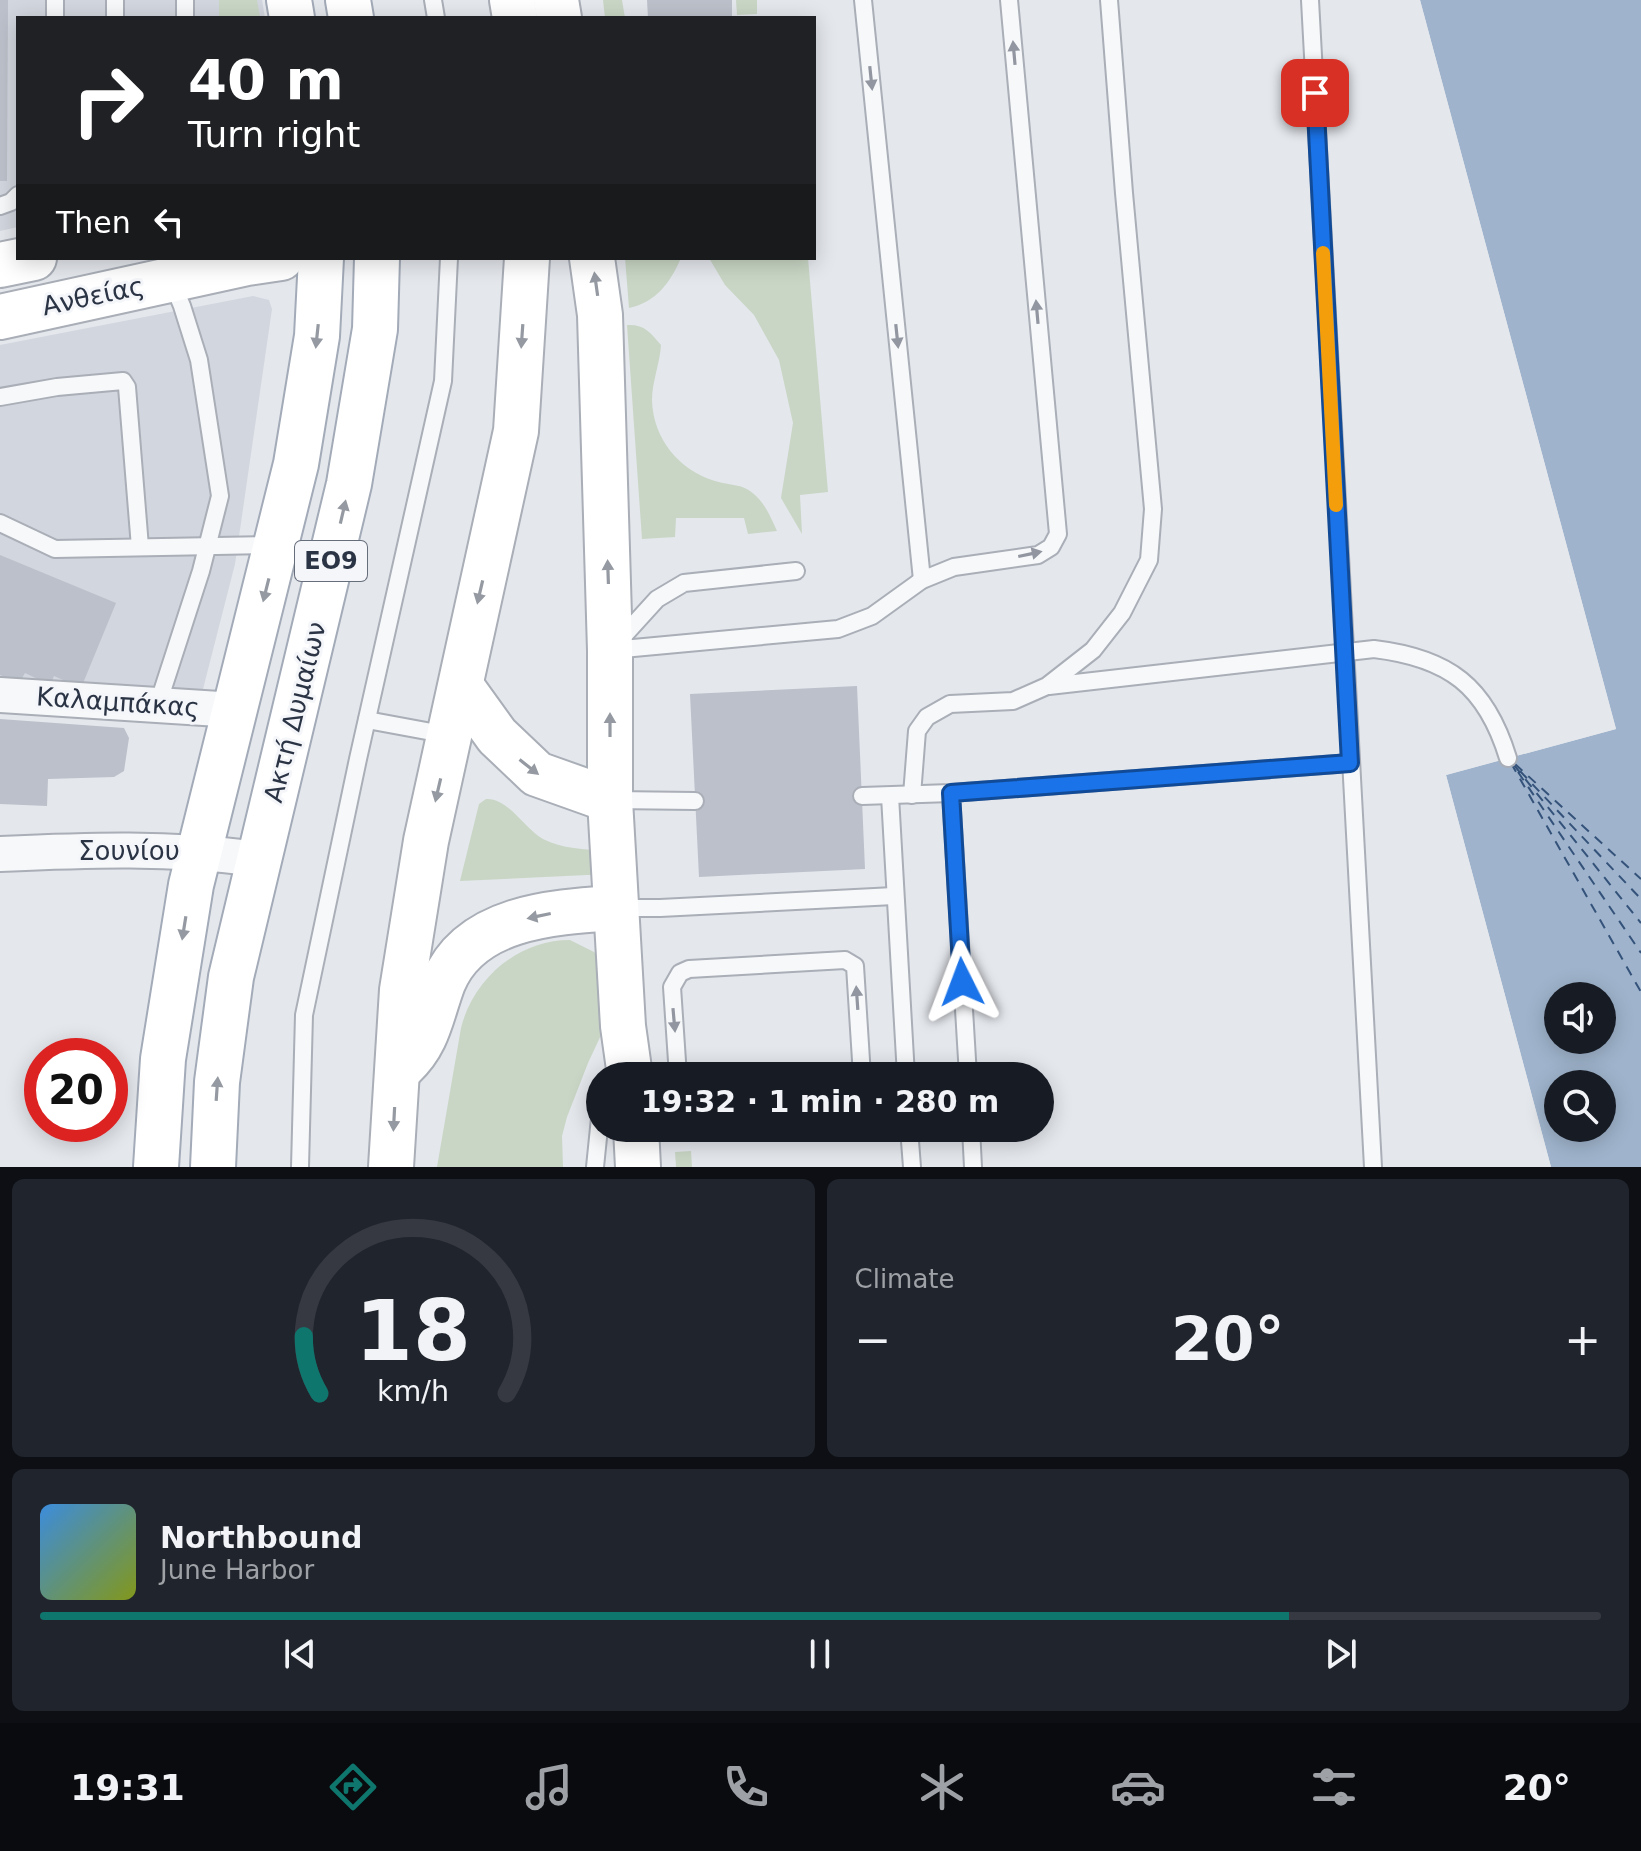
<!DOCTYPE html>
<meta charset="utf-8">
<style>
:root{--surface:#171b24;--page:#20242c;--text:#f1f3f6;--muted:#9ea1a6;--line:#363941;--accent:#0f766e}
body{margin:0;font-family:"DejaVu Sans",sans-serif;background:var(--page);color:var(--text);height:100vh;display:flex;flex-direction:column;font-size:30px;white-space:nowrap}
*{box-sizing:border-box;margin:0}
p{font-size:26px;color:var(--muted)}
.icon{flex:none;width:44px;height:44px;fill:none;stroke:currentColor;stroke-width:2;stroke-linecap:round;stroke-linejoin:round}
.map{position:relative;height:1167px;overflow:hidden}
.side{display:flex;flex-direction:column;gap:12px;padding:12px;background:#0d0f14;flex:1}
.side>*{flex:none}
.hud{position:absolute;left:16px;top:16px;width:800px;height:244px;border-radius:0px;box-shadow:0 4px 20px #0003;background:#202124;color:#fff;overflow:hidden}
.tools{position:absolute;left:1544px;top:982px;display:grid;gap:16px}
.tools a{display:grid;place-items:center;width:72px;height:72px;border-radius:50%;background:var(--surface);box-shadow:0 4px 20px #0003;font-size:40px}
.speed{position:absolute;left:24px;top:1038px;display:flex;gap:16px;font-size:40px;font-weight:700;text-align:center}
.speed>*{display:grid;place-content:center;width:104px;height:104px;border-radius:50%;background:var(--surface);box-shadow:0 4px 20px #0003;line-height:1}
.speed .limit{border:12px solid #d22;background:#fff;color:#111}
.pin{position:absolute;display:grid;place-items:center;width:68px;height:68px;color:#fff;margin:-34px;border-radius:16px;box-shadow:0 4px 12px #0006}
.me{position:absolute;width:88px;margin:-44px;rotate:357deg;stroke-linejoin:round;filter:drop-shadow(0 0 6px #0008)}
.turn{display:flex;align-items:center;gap:28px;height:168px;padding:0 40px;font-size:36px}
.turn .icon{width:104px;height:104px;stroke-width:2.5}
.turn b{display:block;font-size:56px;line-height:68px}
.then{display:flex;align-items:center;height:76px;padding:0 40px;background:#0003;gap:16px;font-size:30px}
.big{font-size:60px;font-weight:700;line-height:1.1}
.side .tile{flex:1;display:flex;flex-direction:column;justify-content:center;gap:12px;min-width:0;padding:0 28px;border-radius:12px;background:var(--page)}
.side .dial{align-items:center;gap:0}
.dial svg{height:208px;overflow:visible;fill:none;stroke:var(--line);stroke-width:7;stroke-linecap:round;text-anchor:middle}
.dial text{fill:var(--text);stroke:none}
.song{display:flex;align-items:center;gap:24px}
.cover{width:96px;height:96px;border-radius:12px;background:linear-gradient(135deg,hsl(210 70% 55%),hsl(70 70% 35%))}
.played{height:8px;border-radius:4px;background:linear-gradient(90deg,var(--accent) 80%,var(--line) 80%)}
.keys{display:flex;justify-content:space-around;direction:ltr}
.heat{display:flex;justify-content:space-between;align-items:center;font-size:44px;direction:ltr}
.side .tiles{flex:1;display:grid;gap:12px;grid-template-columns:1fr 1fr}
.tile:last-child{grid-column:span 2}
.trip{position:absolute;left:586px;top:1062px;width:468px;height:80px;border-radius:40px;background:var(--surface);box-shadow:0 4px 20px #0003;font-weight:700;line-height:80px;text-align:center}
.tab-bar{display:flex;height:128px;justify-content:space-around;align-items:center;background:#090b0e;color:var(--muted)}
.tab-bar .icon{width:56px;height:56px}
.tab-bar .selected{color:var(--accent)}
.tab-bar b{font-size:36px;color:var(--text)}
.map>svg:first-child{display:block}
</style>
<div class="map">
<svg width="1641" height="1167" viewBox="0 0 1641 1167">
<rect width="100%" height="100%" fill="#e4e7ec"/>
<g fill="#d2d6de">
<path d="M0 0H262L265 18H18V227L0 231Z"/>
<path d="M253 296 269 300 272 309 235 564 202 693 0 683V345Z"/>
</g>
<g fill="#c9d6c5">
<path d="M219 0H257L260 18H219Z"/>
<path d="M603 0H622L625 18H605Z"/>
<path d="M736 0H757V14L737 15Z"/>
<path d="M625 258H681C670 283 656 302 629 308Z"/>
<path d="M709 258H808L828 492 800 495 802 534 781 498 793 423 779 360 754 315 725 285Z"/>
<path d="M627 325C644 324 650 332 661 345 660 363 652 382 652 400 653 439 679 470 715 481 730 486 743 483 755 495 766 505 771 518 777 531L748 534 744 518H676L675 537 642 539Z"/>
<path d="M486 799C509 798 523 828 543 839 562 849 585 849 606 851L608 874 460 881 479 804Z"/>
<path d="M570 940 594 952 603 962 609 1018 588 1063 567 1117 562 1136 563 1167H437L461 1028C473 979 518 940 570 940Z"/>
<path d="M691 1151 692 1167H676L675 1152Z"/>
</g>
<path fill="#9fb4cc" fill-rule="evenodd" d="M1420 0H1641V1167H1551L1446 775 1616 729ZM1558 996H1602V1040H1558ZM1558 1084H1602V1128H1558Z"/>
<path fill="#e4e7ec" d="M1416 0H1420L1616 729 1446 775 1551 1167H1547L1442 775 1445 771 1611 726Z"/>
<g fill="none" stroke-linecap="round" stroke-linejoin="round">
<g stroke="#34527a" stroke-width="2" stroke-dasharray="10 8" stroke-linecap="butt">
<path d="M1511 763 1641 992"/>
<path d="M1515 764 1641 879"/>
<path d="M1514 765 1641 923"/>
<path d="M1520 771 1641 899"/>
<path d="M1518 772 1641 953"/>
</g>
</g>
<g fill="#bbc0ca">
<path d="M0 0H8L7 181H0Z"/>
<path d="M647 0H732V18H648Z"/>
<path d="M0 555 116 603 81 688 54 676 50 685 25 673 19 683 0 675Z"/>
<path d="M857 686 865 869 699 877 690 694Z"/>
<path d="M0 719 124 728 129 738 124 771 114 777 48 779 47 806 0 804Z"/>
</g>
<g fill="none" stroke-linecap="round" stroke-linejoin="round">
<g stroke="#a9aeb7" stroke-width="20">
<g id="lane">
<path d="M115 0V18"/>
<path d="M433 0 436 18"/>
<path d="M863 0 922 580"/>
<path d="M1310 0 1373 1167"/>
<path d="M55 18V0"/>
<path d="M185 18V0"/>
<path d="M0 206 11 202 18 195"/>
<path d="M0 397 57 387 123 381 127 387 140 547"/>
<path d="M0 523 55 549 273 545"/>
<path d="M617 643 657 599 684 583 796 571"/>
<path d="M612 650 838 629 872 616 922 580 954 567 1038 555 1051 547 1058 534 1009 0"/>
<path d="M1049 686 1374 649C1449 658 1486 686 1508 758"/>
<path d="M158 704 201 571 220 496 199 360 182 306 172 282"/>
<path d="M367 720 448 735"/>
<path d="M951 793 968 1076"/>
<path d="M912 795 917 731 927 717 950 704 1013 701 1047 686 1093 650 1122 613 1149 560 1153 509 1124 193 1109 0"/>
<path d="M862 796 951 793 1350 763"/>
<path d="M890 796 906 1076"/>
<path d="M613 800 695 801"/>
<path d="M616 908H660L894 896"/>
<path d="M678 1076 672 987 680 973 689 969 845 960 855 966 862 1076"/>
<path d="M909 1128 912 1167"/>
<path d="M971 1128 973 1167"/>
<path d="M300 1167 304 1015 358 759 443 381 449 258"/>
<path d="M595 1167 600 1118"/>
</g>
</g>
<g stroke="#a9aeb7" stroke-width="38">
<g id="street">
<path d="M0 695 235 710"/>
<path d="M0 854C89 850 170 847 258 859"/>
</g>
</g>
<g stroke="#a9aeb7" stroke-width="48">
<g id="secondary">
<path d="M512 0 515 18"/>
<path d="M556 0 559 18"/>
<path d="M592 258 600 315 610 650V800L623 1026 630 1076"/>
<path d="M0 265 34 258"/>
<path d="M0 317 247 263 281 258"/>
<path d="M461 686 497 736 537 774 610 800"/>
<path d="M403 1066C429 1042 431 1015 443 983 470 916 555 912 616 908"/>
<path d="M636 1128 638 1167"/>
<path d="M391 1167 402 990 426 841 516 431 527 258"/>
</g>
</g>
<g stroke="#a3abb8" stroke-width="48">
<g id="primary">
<path d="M289 0 292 18"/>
<path d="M348 0 351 18"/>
<path d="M156 1167 163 1059 191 885 296 464 317 336 321 258"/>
<path d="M213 1167 217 1082 231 977 349 484 375 329 377 258"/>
</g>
</g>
<use href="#lane" stroke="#f7f8fa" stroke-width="16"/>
<use href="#street" stroke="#f7f8fa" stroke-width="34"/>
<use href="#secondary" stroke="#fff" stroke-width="44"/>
<use href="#primary" stroke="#fff" stroke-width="44"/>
</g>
<defs><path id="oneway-solid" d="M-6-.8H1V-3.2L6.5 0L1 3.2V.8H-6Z" transform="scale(2)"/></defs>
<g fill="#9196a0">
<use href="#oneway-solid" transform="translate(1014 53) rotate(-95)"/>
<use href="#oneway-solid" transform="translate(871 78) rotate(84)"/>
<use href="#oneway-solid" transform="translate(1037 312) rotate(-95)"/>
<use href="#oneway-solid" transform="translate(897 336) rotate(84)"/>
<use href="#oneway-solid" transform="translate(1030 554) rotate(-12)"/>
<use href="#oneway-solid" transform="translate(857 998) rotate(-94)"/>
<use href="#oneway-solid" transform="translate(674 1020) rotate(85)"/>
</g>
<g fill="#959aa2">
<use href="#oneway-solid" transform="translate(596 284) rotate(-98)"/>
<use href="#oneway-solid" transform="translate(317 336) rotate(96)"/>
<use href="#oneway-solid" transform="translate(522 336) rotate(94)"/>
<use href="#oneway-solid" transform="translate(343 512) rotate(-77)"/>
<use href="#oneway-solid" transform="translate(608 572) rotate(-92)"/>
<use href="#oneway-solid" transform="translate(266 590) rotate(104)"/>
<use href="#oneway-solid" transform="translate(480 592) rotate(103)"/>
<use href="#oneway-solid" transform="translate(610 725) rotate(-90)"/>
<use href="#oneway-solid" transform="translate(529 767) rotate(38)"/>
<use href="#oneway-solid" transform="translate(438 790) rotate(103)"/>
<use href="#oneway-solid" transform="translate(539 916) rotate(168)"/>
<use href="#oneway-solid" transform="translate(184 928) rotate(99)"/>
<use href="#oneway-solid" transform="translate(217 1089) rotate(-86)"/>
<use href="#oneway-solid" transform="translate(394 1119) rotate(93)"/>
</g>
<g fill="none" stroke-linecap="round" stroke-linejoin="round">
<g stroke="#114b97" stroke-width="20">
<path id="route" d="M962 982 951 793 1350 763 1315 93"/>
</g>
<use href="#route" stroke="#1a73e8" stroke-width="14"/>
<path stroke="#f59e0b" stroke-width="14" d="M1323 253 1336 505"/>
</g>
<g text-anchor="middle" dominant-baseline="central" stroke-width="6" stroke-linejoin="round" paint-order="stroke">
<rect fill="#f4f6f9" stroke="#676e7b" stroke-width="2" x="295" y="541" width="72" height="40" rx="6"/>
<g font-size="24" font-weight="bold" fill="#2b3445">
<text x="331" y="561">ΕΟ9</text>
</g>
<g font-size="26" fill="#2b3445" stroke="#f4f6f9">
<text transform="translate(93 296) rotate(-12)">Ανθείας</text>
<text transform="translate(118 702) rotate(4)">Καλαμπάκας</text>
<text transform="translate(295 712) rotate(-76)">Ακτή Δυμαίων</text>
<text x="129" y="851">Σουνίου</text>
</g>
</g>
</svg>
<div class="tools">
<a><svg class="icon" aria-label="sound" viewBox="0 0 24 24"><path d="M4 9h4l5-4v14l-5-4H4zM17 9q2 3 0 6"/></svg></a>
<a><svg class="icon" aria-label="search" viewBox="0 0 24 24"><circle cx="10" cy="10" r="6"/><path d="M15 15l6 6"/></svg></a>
</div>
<div class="speed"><div class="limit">20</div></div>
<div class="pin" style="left:1315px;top:93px;background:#d93025"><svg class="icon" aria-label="arrive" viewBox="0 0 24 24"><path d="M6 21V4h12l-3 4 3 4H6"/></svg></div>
<svg class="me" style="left:962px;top:982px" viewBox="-20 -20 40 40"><path d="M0-17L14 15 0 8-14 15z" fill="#1a73e8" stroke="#fff" stroke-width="4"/></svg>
<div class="trip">19:32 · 1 min · 280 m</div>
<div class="hud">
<div class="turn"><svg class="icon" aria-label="right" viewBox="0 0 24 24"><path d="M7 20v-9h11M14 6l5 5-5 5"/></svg><div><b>40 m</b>Turn right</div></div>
<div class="then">Then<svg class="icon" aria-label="left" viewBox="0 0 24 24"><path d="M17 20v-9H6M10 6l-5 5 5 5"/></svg></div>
</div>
</div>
<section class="side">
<div class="tiles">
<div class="tile dial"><svg viewBox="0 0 100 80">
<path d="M14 69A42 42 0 1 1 86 69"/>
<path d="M14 69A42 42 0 0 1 8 47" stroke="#0f766e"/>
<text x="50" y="56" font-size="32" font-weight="700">18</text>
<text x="50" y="72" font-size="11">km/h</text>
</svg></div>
<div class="tile"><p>Climate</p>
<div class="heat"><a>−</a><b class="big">20°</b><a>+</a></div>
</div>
<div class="tile">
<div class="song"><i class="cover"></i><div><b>Northbound</b><p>June Harbor</p></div></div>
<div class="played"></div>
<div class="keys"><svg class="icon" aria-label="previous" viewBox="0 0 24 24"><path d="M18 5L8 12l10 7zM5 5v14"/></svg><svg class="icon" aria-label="pause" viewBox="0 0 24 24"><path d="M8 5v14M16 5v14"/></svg><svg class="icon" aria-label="next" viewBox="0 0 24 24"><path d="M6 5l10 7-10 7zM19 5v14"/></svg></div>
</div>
</div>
</section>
<nav class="tab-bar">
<b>19:31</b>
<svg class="icon selected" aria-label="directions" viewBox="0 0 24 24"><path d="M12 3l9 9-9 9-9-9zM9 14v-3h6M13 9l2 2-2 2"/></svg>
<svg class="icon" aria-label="music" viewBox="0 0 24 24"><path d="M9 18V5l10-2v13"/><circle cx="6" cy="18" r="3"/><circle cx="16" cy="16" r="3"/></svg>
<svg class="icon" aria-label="phone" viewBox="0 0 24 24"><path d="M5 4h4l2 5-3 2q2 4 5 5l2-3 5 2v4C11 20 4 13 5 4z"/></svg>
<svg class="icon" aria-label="climate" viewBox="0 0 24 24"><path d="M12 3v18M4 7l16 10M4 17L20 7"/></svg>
<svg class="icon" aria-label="car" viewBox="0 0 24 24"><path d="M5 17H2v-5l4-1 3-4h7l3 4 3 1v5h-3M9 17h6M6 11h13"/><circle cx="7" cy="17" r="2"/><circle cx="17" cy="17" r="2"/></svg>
<svg class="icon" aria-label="filters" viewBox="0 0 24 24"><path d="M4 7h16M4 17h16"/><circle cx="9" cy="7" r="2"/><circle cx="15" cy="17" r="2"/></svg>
<b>20°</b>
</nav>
